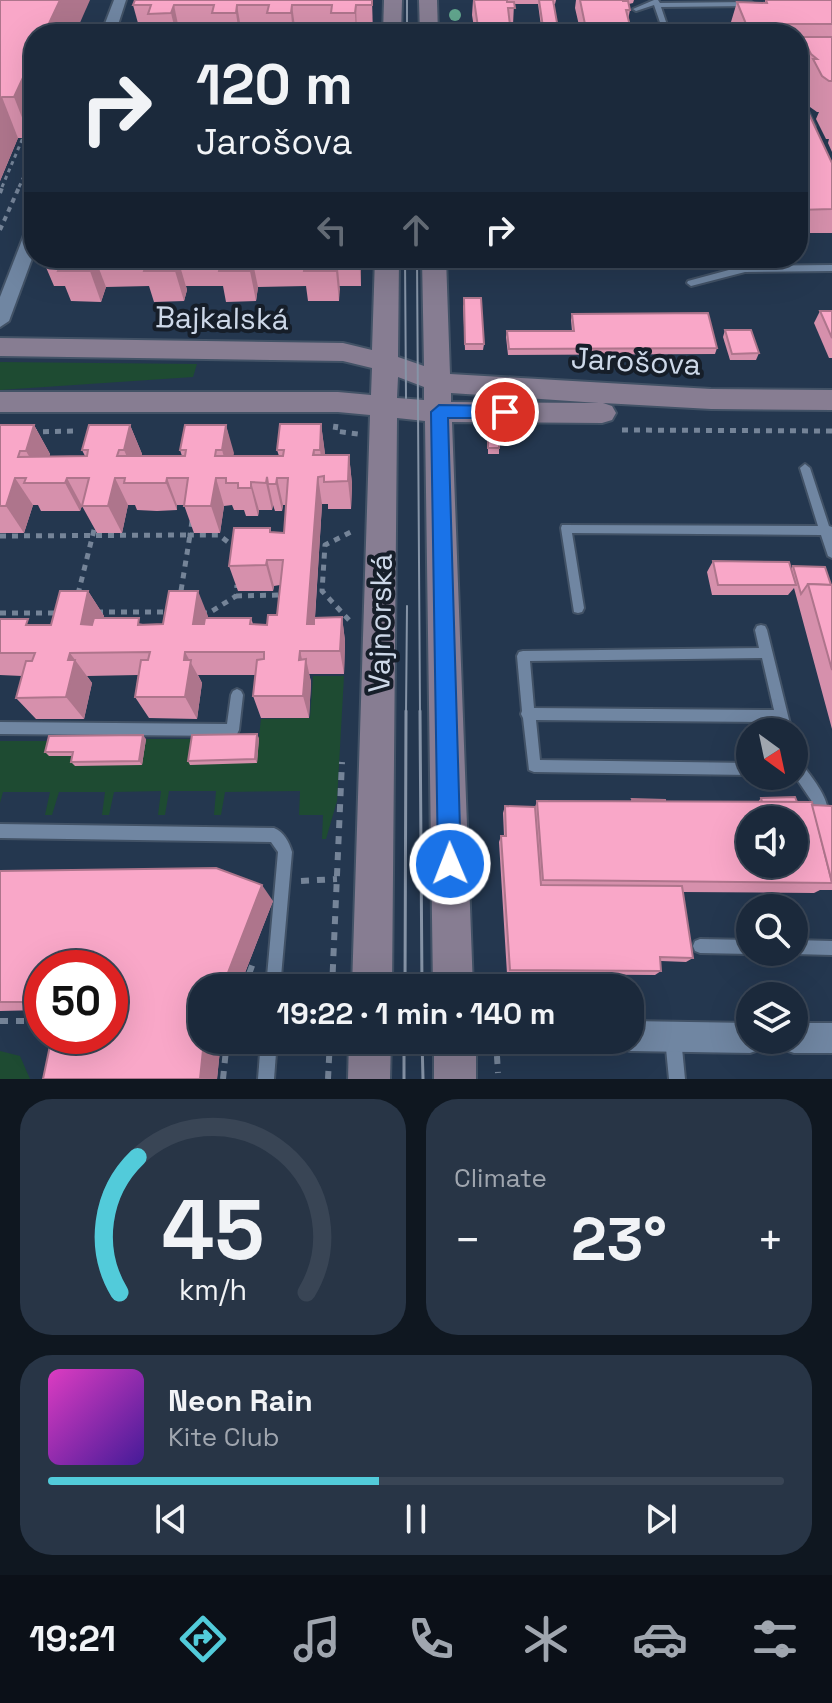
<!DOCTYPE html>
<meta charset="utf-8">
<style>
:root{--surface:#1b293b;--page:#283546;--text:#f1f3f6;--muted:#a0a6af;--line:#394555;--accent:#52cbda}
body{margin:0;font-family:"Space Grotesk",sans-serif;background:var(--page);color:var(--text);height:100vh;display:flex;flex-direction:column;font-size:30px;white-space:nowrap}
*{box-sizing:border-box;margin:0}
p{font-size:26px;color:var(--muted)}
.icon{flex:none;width:44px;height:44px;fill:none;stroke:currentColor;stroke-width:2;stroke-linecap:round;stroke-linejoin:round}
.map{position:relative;height:1079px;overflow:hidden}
.side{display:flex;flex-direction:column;gap:20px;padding:20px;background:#0f1720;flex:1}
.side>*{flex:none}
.hud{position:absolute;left:24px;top:24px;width:784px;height:244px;border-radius:32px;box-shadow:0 8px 32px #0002,0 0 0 2px var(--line);background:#1b293b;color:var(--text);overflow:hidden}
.needle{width:52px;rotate:147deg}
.fabs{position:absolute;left:736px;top:718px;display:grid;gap:16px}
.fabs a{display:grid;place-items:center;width:72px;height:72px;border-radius:50%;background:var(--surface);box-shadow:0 8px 32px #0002,0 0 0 2px var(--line);font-size:40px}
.speed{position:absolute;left:24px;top:950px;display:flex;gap:16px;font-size:40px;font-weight:700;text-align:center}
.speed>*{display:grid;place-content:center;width:104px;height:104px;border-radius:50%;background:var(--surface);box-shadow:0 8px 32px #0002,0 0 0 2px var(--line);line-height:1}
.speed .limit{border:12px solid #d22;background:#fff;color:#111}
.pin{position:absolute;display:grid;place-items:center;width:68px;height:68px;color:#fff;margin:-34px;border:4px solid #fff;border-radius:50%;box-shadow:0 2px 8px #0007}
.me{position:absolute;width:88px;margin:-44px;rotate:359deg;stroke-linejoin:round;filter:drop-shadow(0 0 6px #0008)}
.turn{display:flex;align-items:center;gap:28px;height:168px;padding:0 40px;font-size:36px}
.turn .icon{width:104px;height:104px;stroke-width:2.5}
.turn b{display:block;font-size:56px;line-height:68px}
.lanes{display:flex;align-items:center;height:76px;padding:0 40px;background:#0003;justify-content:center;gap:40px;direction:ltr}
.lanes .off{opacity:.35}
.big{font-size:60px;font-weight:700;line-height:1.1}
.side .widget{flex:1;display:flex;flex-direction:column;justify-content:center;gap:12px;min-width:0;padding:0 28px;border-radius:32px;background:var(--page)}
.side .dial{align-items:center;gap:0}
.dial svg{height:208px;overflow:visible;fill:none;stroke:var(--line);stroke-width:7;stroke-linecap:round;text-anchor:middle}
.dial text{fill:var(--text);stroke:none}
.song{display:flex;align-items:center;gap:24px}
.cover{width:96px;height:96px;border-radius:12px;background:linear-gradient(135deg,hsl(310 70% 55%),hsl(260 70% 35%))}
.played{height:8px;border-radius:4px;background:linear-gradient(90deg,var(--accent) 45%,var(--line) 45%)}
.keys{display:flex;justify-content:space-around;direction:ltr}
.heat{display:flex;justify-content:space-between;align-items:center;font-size:44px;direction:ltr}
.side .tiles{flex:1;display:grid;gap:20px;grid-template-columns:1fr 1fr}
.widget:last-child{grid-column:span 2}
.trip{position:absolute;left:188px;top:974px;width:456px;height:80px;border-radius:32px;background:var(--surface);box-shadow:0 8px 32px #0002,0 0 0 2px var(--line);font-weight:700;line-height:80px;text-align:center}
.tabs{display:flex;height:128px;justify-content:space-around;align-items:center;background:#0b1018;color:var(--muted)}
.tabs .icon{width:56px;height:56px}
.tabs .current{color:var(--accent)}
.tabs b{font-size:36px;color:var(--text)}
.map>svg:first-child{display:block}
</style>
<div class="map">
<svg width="832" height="1079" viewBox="0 0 832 1079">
<rect width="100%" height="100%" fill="#24374f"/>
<g fill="#1e4b32">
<path d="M0 362 197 364 193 377 0 390Z"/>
<path d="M313 676H344L337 801 326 839H322L323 815H299L300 791 225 792 221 815H214L216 791H169L165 815H158L161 791 114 792 109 815H102L105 792H59L52 815H45L50 792H3L0 803V741H53L77 756 141 765 146 739H194L256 763 261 719 310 718Z"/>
<path d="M0 1051 20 1056 30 1079H0Z"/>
</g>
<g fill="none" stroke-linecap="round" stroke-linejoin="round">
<g stroke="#425266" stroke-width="4">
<g id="service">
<path d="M654 0H658L660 3 751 2 754 4 751 6 661 7 670 34H664L654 5 636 11 633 9Z"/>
<path d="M798 107 808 111 815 126 814 128H808L802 114 798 112Z"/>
<path d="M737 258H745L748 266 832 265V271L745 272 691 286 687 283 688 281 740 267Z"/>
<path d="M805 464 810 468 829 526 832 527V558L828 556 821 535 572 533 584 608 582 612 578 613 574 612 561 528 562 525 818 526 800 468Z"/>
<path d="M761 625 765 626 767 630 792 732H780L777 722 536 720 540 760 750 763V775L534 772 529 770 523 718 521 714 522 711 517 656 519 652 523 651 759 648 755 630 757 626ZM762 658 774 710 534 708 530 661Z"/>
<path d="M237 689 241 691 243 695 239 730 237 734 233 736 0 734V722L227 724 231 695 233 691Z"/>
<path d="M794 758 799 760C811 777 832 799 828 821L823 823 818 821 813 803 794 775Z"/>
<path d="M0 824 274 828C284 832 289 842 292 852L280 988H266L278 852 271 842 0 838Z"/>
<path d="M700 939 750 940V952H755L750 954 700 953 695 951 693 946 695 941Z"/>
<path d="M794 940 832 941V955L794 954 789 952H794Z"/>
<path d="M673 1030 678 1033 681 1038 685 1079H669L665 1038 668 1033Z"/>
<path d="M261 1040H277L274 1079H258Z"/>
</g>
</g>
<g stroke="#425266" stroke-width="4">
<g id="minor">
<path d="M114 0H126L115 34H101Z"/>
<path d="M34 225V253L9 321 0 327V297L26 230Z"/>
<path d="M630 1021 750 1023V1040H764L761 1049 750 1053 630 1051 619 1047 616 1040H630Z"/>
<path d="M794 1023H832V1053H794L783 1049 780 1040H794Z"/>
</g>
</g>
<g stroke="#425266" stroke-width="4">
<g id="secondary">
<path d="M384 0H402L401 34H383Z"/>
<path d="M419 0H437L438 34H420Z"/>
<path d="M375 258H399L398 357 424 366 422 258H446L450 374 711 389 832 390V410L711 409 603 403 612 406 616 413 612 420 602 423 452 422 473 988H433L425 421 397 418 392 988H352L370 415 338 412H0V392H338L371 395 372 368 343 361 0 356V338L343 343 372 350ZM398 377 424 387V400L397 398ZM451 393 599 403 451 402Z"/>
<path d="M349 1040H391L390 1079H348Z"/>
<rect x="434" y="1040" width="42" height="39"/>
</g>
</g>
<g stroke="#758498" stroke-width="3" stroke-dasharray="4 4" stroke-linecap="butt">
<path d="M2 187 25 133"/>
<path d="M19 187 34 155"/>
</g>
<g stroke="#758498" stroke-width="4" stroke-dasharray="5 5" stroke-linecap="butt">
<path d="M0 193 3 185"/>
<path d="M0 230 20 185"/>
</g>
<g stroke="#758498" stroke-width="5" stroke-dasharray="6 6" stroke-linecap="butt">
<path d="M336 424 335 431 358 434"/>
<path d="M622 430 832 431"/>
<path d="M31 432 74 431"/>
<path d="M192 521 190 535H219L237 549"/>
<path d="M0 536 190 535 180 597"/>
<path d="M78 594 96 522"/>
<path d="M236 596 283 595"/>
<path d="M97 612H171"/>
<path d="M0 613H59"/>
<path d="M201 613H209L236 596 237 585"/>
<path d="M349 620 322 591 325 545 353 531"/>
</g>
<g stroke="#758498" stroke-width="6" stroke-dasharray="8 8" stroke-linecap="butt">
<path d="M301 881 337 879"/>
<path d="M244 988 253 963"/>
<path d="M332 988 342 762"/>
<path d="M0 1021H42"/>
<path d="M496 1040 498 1073"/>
<path d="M223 1079 227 1040"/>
<path d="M328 1079 330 1040"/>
</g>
<use href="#service" fill="#7086a2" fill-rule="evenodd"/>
<use href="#minor" fill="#7086a2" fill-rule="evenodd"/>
<use href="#secondary" fill="#877d92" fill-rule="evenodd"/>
<g stroke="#8694a7" stroke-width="2">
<path d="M407 0V34"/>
<path d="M405 258 406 398"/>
<path d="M417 258 420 713"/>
<path d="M406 713 407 606"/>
</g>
<g stroke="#8694a7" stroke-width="3">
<path d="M420 711 422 988"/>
<path d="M405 988 406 711"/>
<path d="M404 1040V1079"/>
<path d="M422 1040 423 1079"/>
</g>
</g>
<circle fill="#61a58d" cx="455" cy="15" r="6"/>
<g fill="#d690ac">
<path d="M0 0 30 138H18L0 181Z"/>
<path d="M372 0 373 34H141L133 5Z"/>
<path d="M473 0H556L555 4H553L559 34H542L538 4H514L513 25H510L511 34H475L472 15Z"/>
<path d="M576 0H634L633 3 629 4 630 10 628 20 632 34H581L575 8Z"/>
<path d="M765 0H832V152L828 143 829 139H826L816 119 819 112H817L810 107 802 89 803 87 798 81V34H729L728 32 737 2 765 3Z"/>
<path d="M798 109 832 163V233H798Z"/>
<path d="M42 258H361V286H339V301H308L306 286 258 287 256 301 226 302 223 286H186L187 290 184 301 154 302 149 286 106 287 101 302 71 301 65 286H54Z"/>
<path d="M700 258H714L715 261 713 267H702Z"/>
<path d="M463 304 484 344 483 350H465Z"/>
<path d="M820 311H832V358H829L814 323Z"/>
<path d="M572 314 717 348 715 354 508 355 506 337 507 331H572L571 320Z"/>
<path d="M725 330 759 353 756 360H730L723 337Z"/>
<path d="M321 424 325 455H349L352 484 351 509H328V504H322L315 618 342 617 345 641 344 674H309L311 682 309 718H261L253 696 255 675H198L202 683 197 719 149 718 135 697 138 675 87 676 92 683 84 719H36L16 698 22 676 0 675V619L33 625H51L88 591 104 616 103 618 143 624H163L208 616V618H251L253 624 267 625 277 615 280 585 274 586 273 591H238L229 566 271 532 284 533 286 505H283L282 511H275L273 505 272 510H259L258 516H246L244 510H234L232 505 224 506 220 533H194L184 505H177V510L157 511 137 510 135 505H128L122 533H97L82 506 80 511H41L38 505H33L24 533H0V425H34L50 454 49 457 85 456 82 450 130 425 142 454 141 456H182L180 450 226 425 233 456H279L277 450Z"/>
<path d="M488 433 499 448V454H488Z"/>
<path d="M713 561 791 569 793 566 832 585V729L794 588 788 595H712L707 572Z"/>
<path d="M259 738 257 763 190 765 188 761Z"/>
<path d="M146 739 142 765 75 766 71 762 72 756H49L45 752Z"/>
<path d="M761 798 812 805 832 806V890H820L814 893 683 892 693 958 686 962 661 961V971L655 975 507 974 499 842 501 836H504L503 813 505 806 535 807 537 801H631L632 799 665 802H758Z"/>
<path d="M0 871 273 901 239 988H202L221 1040 217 1079H43L110 1036 42 968V1010L0 1011Z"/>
</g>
<g fill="#ae758c">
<path d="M60 0H90L75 34H44Z"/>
<path d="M174 5 180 34H176L171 13Z"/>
<path d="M237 5 242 34H239L236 13Z"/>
<path d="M292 5 296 34H293L291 13Z"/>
<path d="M356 5 357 34H356L355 13Z"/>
<path d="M34 54V130L30 138 14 97Z"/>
<path d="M2 97 18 138 0 181V100Z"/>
<path d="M94 258H95L106 287 101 302 90 271Z"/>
<path d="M174 258 177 264 178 259 187 290 184 301 175 271Z"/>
<path d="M252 258 258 287 256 301 250 271Z"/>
<path d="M359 258H361V286Z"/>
<path d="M337 259 340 289 339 301 336 271Z"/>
<path d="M321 424 325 453 324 478 320 450Z"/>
<path d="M34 425 50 454 42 479 26 451Z"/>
<path d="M130 425 142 454 136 478 124 450Z"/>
<path d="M226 425 234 453 230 478 222 450Z"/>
<path d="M314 450 322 504 313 648 307 624Z"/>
<path d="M349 455 352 484 351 509 348 481Z"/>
<path d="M267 477 273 505 272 510 266 483Z"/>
<path d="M15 478 33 505 24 533 6 506Z"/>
<path d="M67 478 82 506 80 511 65 483Z"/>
<path d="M115 478 128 505 122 533 108 506Z"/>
<path d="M167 478 177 505V510L166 483Z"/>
<path d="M216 478 224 506 220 533 211 506Z"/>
<path d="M277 478 283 505 282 511 276 484Z"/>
<path d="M251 482 259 510 258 516 251 488Z"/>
<path d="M267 560 274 586 273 591 266 565Z"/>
<path d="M88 591 104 616 97 648 81 624Z"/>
<path d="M198 591 208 616 204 648 193 624Z"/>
<path d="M342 617 345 641 344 674 340 651Z"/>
<path d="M300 651 305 672 306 659 311 682 309 718 303 696 299 660Z"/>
<path d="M185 652 202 683 197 719 185 697 184 660Z"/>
<path d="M70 653 92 683 84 719 66 697 68 660Z"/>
<path d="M257 734 259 738 257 763 255 759Z"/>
<path d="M143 735 146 739 142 765 139 761Z"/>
<path d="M262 885 273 901 239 988H222Z"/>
<path d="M204 1040H221L217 1079H200Z"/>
</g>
<g fill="#f9a7c8" stroke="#ae758c" stroke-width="2" fill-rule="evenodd">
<path d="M0 0H60L44 34H34V54L14 97H2L0 100Z"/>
<path d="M135 0H372V5H356L355 13H331L332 5H292L291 13H267L269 5H237L236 13H212L214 5H174L171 13 148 14 151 5H133Z"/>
<path d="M474 0H507V2H514L515 8H508L511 34H479Z"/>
<path d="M539 0H553L559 34H544Z"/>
<path d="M580 0H623V1H628L630 10H626L632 34H587Z"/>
<path d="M766 0H832V24H746L737 2 767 3Z"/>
<path d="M802 37H832V81H829L822 76 813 59H817L811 54Z"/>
<path d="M798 109 800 114H809L832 163V209L798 210Z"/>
<path d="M64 258H94L90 271H58Z"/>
<path d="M148 258H174V259H178L175 271H144Z"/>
<path d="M226 258H252L250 271H219L221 259H226Z"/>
<path d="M306 258 337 259 336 271H304Z"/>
<path d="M704 258H714L715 261H705Z"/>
<path d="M464 298H481L484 344H465Z"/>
<path d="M820 311H832V338Z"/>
<path d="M708 313 717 348 509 349 507 331H574L572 314Z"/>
<path d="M725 330H751L759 353 732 354Z"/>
<path d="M280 424H321L320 450H314L313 455H349L348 481 324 482V476L318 477 307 624H314V618L342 617 340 651H300L299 660 306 659 303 696H253L257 660 264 659V652H185L184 660H191L185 697H135L141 660H148L150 652 70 653 68 660H75L66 697 16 698 26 661H32L35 653H0V619H28L26 625H51L60 591H88L81 624 92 625 94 618H139L138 625 163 624 169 591H198L193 624H204L205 618H251L250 624 267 625 268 615H277L283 560H267L266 565 229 566 234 528H270V532L284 533 288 478H277L276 484H268L267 477 266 483 251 482V488H238V483H226V478H216L211 506H184L188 478H167L166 483H124L125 478H115L108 506H82L89 478H67L65 483H24L26 478H15L6 506H0V425H34L26 451H20L18 457 87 456 88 450H82L89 425H130L124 450H119L117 456H185L186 450H180L185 425H226L222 450H216L215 456H283L284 450H277Z"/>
<path d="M488 433 499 434V448H488Z"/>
<path d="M713 561 789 562 796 585H718Z"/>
<path d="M793 566 825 567 831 585 808 584 801 594Z"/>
<path d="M808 584 832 585V670Z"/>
<path d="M257 734 255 759 188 761 192 735Z"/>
<path d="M143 735 139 761 71 762 73 752H45L49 736Z"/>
<path d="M795 797 797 802H762L761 798Z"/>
<path d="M632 799 665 800V802L633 801Z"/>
<path d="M537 801 812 802 832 883 543 880ZM750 820H794V864H750Z"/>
<path d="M812 805 832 806V882Z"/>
<path d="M505 806 535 807 541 885 682 886 693 958 660 957 661 971 510 970 501 836H506Z"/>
<path d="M216 868 262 885 222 988H202V1040H204L200 1079H43L52 1036H110V968H42V1002H0V871Z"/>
</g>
<path fill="#1a73e8" stroke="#114b97" stroke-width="2" d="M439 405 505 406 513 412 505 418H448L461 864 458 872 450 876 442 872 438 864 431 412Z"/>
<g text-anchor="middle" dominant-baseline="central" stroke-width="8" stroke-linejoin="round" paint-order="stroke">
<g font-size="30" fill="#cdd8e8" stroke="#161e29">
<text transform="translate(222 318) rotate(1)">Bajkalská</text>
<text transform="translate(636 361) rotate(3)">Jarošova</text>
<text transform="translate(380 623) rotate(-89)">Vajnorská</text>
</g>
</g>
</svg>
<div class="fabs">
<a><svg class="needle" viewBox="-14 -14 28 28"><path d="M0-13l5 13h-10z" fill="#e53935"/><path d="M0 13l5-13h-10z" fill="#a0a6af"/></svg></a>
<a><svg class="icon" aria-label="sound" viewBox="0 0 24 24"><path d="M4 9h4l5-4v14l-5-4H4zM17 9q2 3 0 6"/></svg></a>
<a><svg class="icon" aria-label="search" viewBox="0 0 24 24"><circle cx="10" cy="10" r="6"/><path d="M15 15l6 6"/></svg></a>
<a><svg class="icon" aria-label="layers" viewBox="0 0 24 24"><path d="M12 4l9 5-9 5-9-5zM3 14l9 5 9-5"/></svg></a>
</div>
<div class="speed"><div class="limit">50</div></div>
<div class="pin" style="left:505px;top:412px;background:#d93025"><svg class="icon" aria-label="arrive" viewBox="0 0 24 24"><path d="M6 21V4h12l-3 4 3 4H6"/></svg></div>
<svg class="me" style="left:450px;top:864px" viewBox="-20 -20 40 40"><circle r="17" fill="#1a73e8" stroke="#fff" stroke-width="3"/><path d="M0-11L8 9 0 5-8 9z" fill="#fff"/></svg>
<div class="trip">19:22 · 1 min · 140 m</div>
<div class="hud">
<div class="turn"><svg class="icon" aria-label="right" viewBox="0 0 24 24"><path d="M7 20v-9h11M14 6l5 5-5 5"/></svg><div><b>120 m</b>Jarošova</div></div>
<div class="lanes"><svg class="icon off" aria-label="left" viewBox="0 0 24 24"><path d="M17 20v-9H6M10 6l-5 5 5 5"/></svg><svg class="icon off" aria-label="ahead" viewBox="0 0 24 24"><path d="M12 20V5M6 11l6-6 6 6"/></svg><svg class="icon" aria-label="right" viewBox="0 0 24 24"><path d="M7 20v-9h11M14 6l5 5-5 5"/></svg></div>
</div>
</div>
<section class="side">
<div class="tiles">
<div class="widget dial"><svg viewBox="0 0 100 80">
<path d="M14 69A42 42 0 1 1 86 69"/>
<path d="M14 69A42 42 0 0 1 21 17" stroke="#52cbda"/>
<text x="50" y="56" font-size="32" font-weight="700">45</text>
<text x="50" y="72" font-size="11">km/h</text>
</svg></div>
<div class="widget"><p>Climate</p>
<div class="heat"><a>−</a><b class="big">23°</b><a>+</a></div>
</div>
<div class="widget">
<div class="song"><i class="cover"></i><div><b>Neon Rain</b><p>Kite Club</p></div></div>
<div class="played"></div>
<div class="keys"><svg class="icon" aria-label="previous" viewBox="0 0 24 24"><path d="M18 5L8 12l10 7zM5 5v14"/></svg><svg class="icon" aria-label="pause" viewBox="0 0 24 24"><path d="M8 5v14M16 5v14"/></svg><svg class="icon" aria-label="next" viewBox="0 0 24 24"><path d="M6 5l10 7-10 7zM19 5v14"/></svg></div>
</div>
</div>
</section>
<nav class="tabs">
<b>19:21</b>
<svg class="icon current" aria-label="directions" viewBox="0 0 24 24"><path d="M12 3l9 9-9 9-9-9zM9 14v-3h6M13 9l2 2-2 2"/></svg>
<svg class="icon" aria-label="music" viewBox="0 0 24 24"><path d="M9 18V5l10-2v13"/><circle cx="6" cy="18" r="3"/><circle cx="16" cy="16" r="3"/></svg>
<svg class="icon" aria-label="phone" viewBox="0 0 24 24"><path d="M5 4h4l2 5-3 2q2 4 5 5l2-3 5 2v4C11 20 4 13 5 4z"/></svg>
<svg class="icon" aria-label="climate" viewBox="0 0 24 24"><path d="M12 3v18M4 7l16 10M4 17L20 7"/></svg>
<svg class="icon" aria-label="car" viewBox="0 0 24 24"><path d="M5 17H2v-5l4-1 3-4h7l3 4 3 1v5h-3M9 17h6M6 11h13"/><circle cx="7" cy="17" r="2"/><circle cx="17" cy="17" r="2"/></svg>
<svg class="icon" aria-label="filters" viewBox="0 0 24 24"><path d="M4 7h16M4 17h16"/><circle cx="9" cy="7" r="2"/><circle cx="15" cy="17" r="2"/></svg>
</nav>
